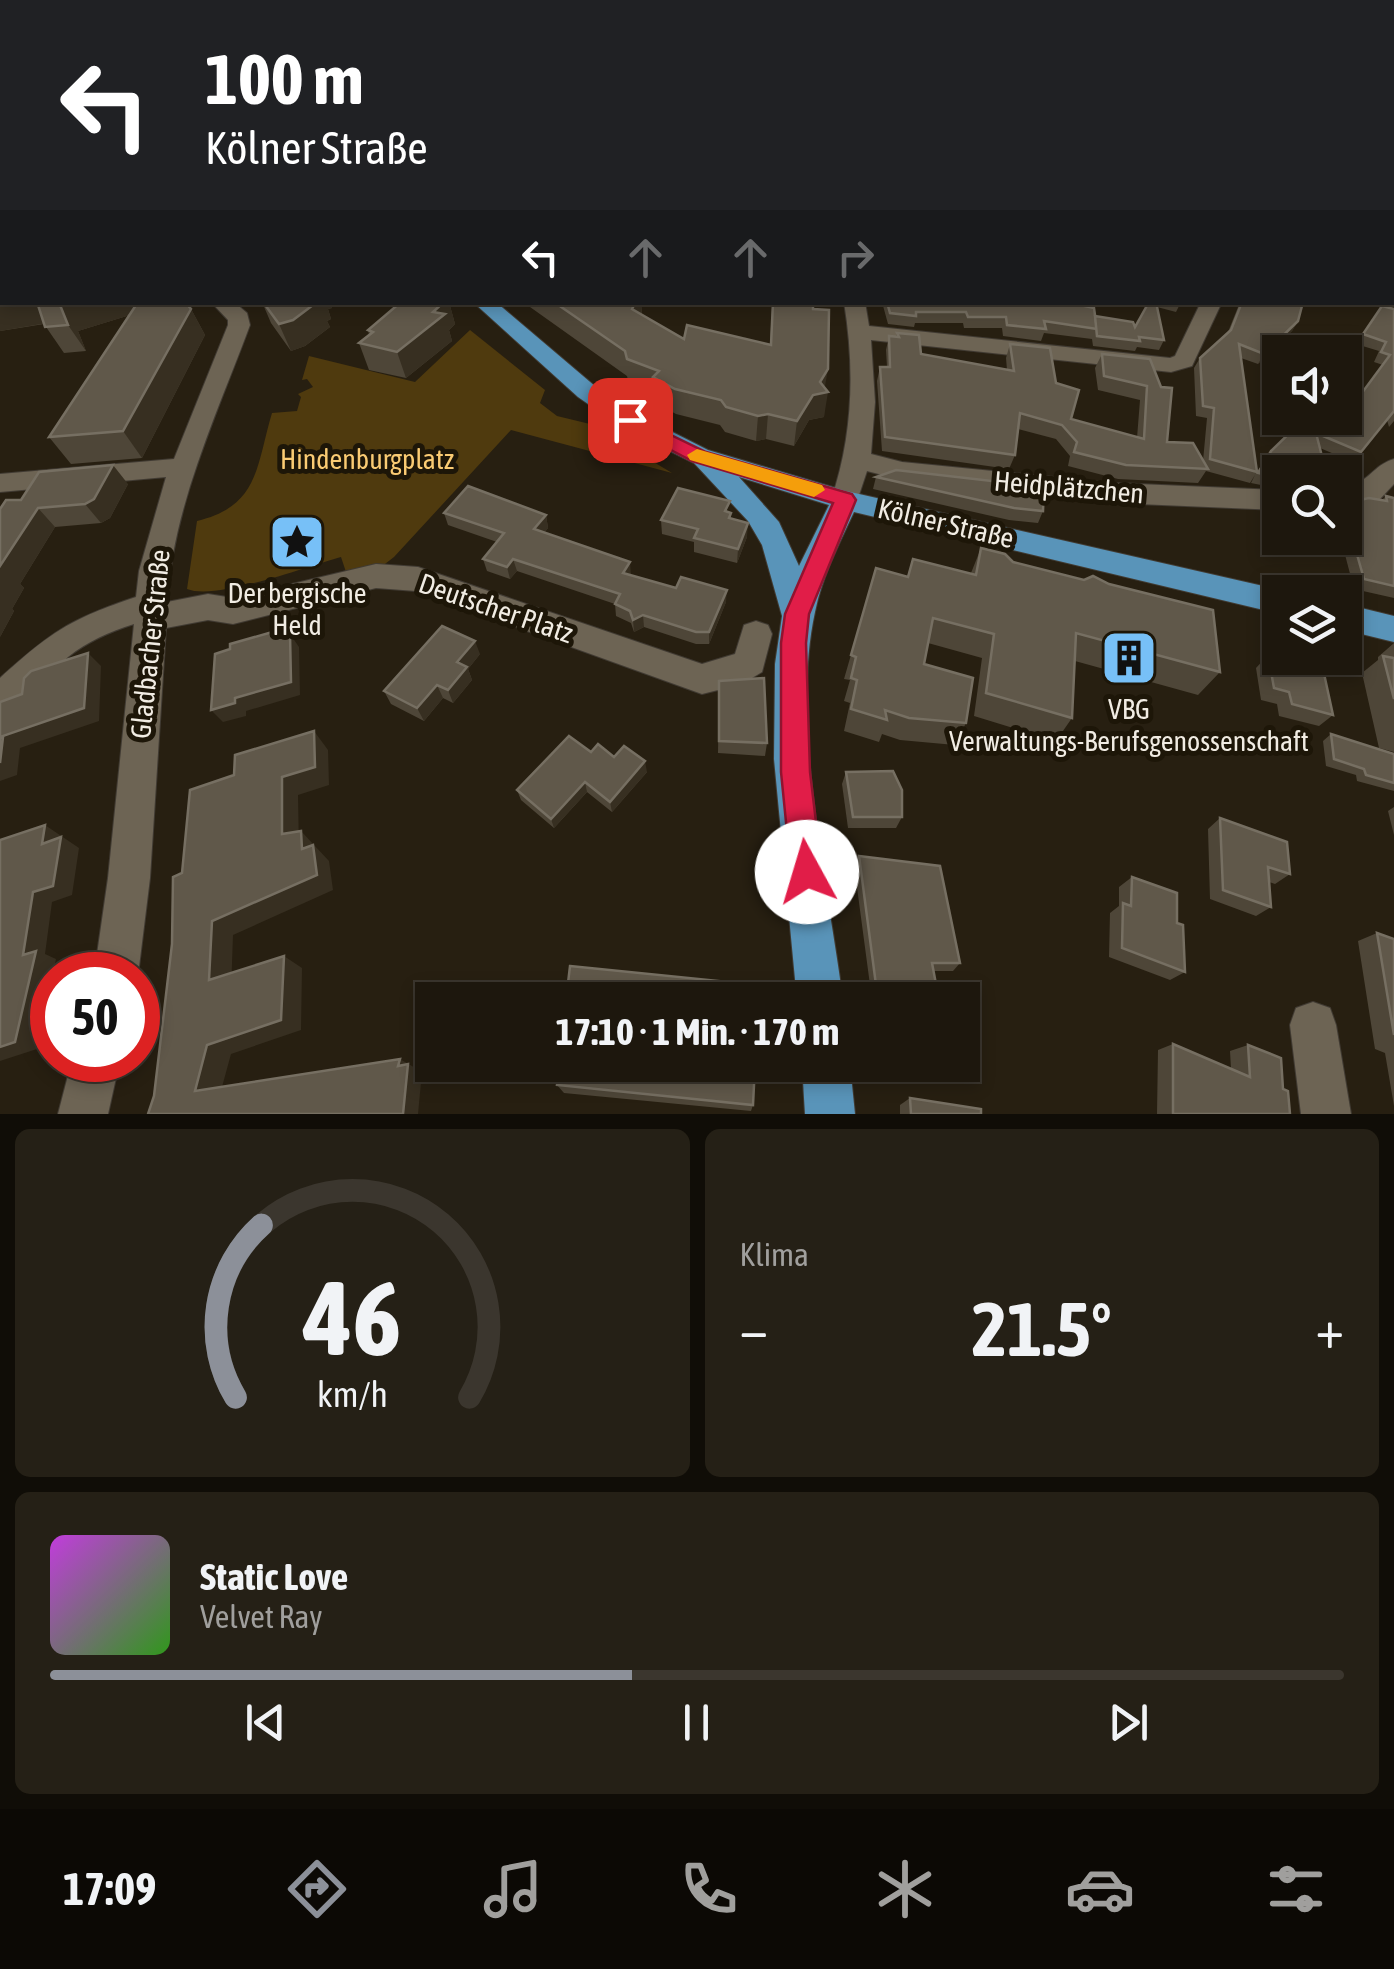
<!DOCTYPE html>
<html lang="de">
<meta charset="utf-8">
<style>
:root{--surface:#1d170d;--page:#252016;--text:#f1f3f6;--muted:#a09f9d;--line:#3b362e;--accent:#8c9099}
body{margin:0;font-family:"Asap Condensed",sans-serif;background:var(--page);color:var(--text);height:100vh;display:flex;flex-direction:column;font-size:38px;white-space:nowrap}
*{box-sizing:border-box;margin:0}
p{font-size:32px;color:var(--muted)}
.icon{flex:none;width:55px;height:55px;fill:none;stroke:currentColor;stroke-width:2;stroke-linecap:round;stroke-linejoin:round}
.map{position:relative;height:1114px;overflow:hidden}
.details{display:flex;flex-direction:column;gap:15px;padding:15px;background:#100d07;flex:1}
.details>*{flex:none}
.banner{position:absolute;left:0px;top:0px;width:1395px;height:305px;box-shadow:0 5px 15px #0003,0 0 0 2px var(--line);background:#202124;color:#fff;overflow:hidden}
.buttons{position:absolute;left:1262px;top:335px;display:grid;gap:20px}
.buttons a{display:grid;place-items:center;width:100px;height:100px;border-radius:0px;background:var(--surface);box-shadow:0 5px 15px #0003,0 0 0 2px var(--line);font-size:50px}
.speed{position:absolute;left:30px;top:952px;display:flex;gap:20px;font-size:50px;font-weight:700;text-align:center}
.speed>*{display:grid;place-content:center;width:130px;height:130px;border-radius:50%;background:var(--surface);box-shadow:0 5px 15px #0003,0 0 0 2px var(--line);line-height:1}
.speed .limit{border:15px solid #d22;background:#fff;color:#111}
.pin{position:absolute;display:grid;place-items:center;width:85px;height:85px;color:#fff;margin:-42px;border-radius:20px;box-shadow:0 5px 15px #0006}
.me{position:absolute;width:110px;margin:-55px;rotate:354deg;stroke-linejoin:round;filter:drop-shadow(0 0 8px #0008)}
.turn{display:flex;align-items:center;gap:35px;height:210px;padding:0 40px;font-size:45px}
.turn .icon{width:130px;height:130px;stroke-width:2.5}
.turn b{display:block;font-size:70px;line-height:85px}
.lanes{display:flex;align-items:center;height:95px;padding:0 40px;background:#0003;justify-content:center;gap:50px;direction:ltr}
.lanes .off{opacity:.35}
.big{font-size:75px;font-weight:700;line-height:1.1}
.details .card{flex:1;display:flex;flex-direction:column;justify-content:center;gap:15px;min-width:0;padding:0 35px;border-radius:15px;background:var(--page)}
.details .dial{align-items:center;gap:0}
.dial svg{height:260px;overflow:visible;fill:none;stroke:var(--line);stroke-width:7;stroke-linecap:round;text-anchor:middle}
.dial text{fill:var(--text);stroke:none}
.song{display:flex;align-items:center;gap:30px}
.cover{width:120px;height:120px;border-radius:15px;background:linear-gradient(135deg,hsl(290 70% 55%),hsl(110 70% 35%))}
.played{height:10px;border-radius:5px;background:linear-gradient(90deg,var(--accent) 45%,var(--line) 45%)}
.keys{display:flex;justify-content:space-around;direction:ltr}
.heat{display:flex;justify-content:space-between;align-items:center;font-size:55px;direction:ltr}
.details .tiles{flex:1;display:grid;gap:15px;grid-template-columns:1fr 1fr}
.card:last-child{grid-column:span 2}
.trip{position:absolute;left:415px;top:982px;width:565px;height:100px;border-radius:0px;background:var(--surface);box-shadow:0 5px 15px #0003,0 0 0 2px var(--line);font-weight:700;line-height:100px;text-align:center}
.menu{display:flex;height:160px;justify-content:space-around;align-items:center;background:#0c0905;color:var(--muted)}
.menu .icon{width:70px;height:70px}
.menu .active{color:var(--accent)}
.menu b{font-size:45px;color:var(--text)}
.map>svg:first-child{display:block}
</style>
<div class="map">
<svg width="1394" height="1114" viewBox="0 0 1394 1114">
<rect width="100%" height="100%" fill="#271f11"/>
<path fill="#4f3a0e" d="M470 330 545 390 540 403 557 416 590 424 672 473 511 430 394 557 381 567 347 575 341 557C308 566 216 601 187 589L197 521C259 506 256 467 272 413L297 411 301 397 298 394 313 387 307 379 302 380 309 356 415 382Z"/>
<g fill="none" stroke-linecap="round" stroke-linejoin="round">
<g stroke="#413b33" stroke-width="2">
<g id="minor">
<path d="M211 302H234L247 313 250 325C217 414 173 506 167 602L208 594 233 598 376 564 418 567 702 664 735 654 744 625 756 621 768 625 772 634 762 672 742 684 702 694 416 591 376 588 233 624 208 620 166 628 150 878 138 975H94L108 878 134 624C109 632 88 641 68 657 46 676 28 705 0 715V678C51 632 70 619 136 597L139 571 166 477 0 492V474L174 459 228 325V320Z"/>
<path d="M844 302H865L869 326 1170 358 1175 356 1201 302H1222L1192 366 1171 372 871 340 875 402 871 454 902 462 1115 483 1280 490V510L1115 503 902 480 867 471 855 507H835L831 500C853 436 855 369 844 302Z"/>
<path d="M1394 459V484L1380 499 1345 507V487C1369 483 1373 465 1394 459Z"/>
<path d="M1313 1002 1330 1008 1336 1025 1351 1114H1301L1290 1025 1296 1008Z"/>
<path d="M72 1060H120L108 1114H58Z"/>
</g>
</g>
<g stroke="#413b33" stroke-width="2">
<g id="major">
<path d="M473 302H496L596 387 639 415 708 450 846 491 1289 592H1280V614L854 512C839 544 822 577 815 612 790 727 828 883 843 1000H797L774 759 775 664 782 616 762 545 748 521 694 463 621 427 578 397ZM739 477 829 505 799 566 779 522Z"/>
<path d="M1345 604 1394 616V642L1345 630Z"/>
<path d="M802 1065H850L855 1114H805Z"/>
</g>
</g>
<use href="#minor" fill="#6d6454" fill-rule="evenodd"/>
<use href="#major" fill="#5994b9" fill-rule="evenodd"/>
</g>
<g fill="#4e4638">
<path d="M2 302 191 309 205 335 142 458 71 464 49 437 130 315 78 331 86 351 64 353 44 324 0 331Z"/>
<path d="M262 302H330L332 308 328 309 331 319 327 321 330 327 305 346 291 351 271 323Z"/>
<path d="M391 302H449L455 324 449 330 452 341 406 378 369 370 359 343 369 335 368 330 396 307Z"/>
<path d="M523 302H641L642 315 684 339 770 345 772 307H766L764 302H813L825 388 824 417 809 420 794 446 766 439 756 441 725 432 720 425 676 414 654 402V393L629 384 627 376Z"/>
<path d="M882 302H1066L1095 316 1135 327 1149 302H1181L1176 312 1157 307 1164 340 1159 350 1137 347 1135 351 1093 346 1092 339 1044 333 1041 341 1003 336 1002 328H964L963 323H915L914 327 888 324Z"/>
<path d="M1240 302H1303L1298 321 1292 331 1258 364 1241 358 1257 472 1271 451 1356 401 1383 365 1374 362 1379 351 1356 344 1382 306 1394 309V421L1389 427 1387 420 1353 462 1320 448 1280 472V489L1251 483 1255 475 1250 483 1206 471 1198 483 1118 479 1068 466 1070 456 1056 439 1018 429 1015 455 1009 469 882 451 877 381 880 367H887L886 350 889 336 896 337 897 333 921 354 1007 370 1006 358 1010 344 1056 383 1071 419 1137 438 1140 400 1098 390 1095 368 1102 354 1150 359 1167 442 1203 461 1207 418 1196 416 1194 368 1200 358 1228 332Z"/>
<path d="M876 477 1043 511 1038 523 1009 520 873 489Z"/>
<path d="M128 484 110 518 101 523 55 527 20 584 24 588 12 609 14 611 0 637 21 500Z"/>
<path d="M1345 493 1355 501 1382 500 1386 496 1394 498V598L1354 589 1343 547 1295 538H1345Z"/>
<path d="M1274 503H1280V535L1270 533 1266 513Z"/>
<path d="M444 513 546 515 548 528 544 533 631 576 726 602 709 644H696L644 627 634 632 631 623 616 616 615 604 517 571 510 579 487 571 483 559 497 542 448 525Z"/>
<path d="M731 513V519L747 537 737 563 694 552V542L662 534 661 520Z"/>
<path d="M981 548 1013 562 1220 672 1198 695 1075 661 1072 718 1056 741 974 716 982 658 928 643 924 664 966 723 955 745 900 740 882 734 879 742 844 731 850 703 844 701 850 680 844 679 876 568 907 577 913 559 971 573Z"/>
<path d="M1394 643V752L1379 748 1362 673 1378 660V657Z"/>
<path d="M480 654 468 669 472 680 453 703 443 698 424 721 391 704 384 691Z"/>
<path d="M1268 655 1333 715 1319 726 1279 716 1277 704 1261 700 1256 668Z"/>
<path d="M719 681 767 743 765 756 718 753Z"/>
<path d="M1331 734 1394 754V791L1357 781 1356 775 1326 766 1323 741Z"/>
<path d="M591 752 614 757 647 772 612 812 587 792 554 828 521 800 517 790Z"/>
<path d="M846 772 902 817 896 828H848L842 784Z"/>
<path d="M1394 807V835L1388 811Z"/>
<path d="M1220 818 1290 874 1275 884 1269 882 1271 907 1256 916 1210 899 1208 829Z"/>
<path d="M859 856 960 963 953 971H933L939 1000H872L854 865Z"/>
<path d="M1132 877 1177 923 1185 972 1170 980 1109 957 1110 913 1119 906V887Z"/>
<path d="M1377 933 1394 939V1106L1385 1053 1375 1049 1358 941Z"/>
<path d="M1173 1044 1231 1069 1230 1051 1248 1045 1283 1089 1290 1114H1157L1158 1050Z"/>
<path d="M557 1085 753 1105 751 1111 564 1093Z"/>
<path d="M910 1098 981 1114H900V1105Z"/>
</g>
<g fill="#372f21">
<path d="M0 302H40L53 322 0 331Z"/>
<path d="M69 302H168L169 303 78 331 86 351 68 325 60 305Z"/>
<path d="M317 302H330L332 308 328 309 331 319 327 321 330 327 305 346 291 351 279 324Z"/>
<path d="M444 302H449L455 324 449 330 452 341 406 378 397 352Z"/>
<path d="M636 302H641L642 318 632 309Z"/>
<path d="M191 309 205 335 142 458 123 431Z"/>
<path d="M1298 321 1292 331 1258 364 1264 354Z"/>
<path d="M828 369 824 392H828L824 417 809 420 794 446 797 421Z"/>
<path d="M768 414 766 439 756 441 758 416Z"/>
<path d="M113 465 128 484 110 518 101 523 85 504Z"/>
<path d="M38 508 55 527 20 584 24 588 12 609 14 611 0 637V566Z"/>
<path d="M546 515 548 528 537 542 534 529Z"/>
<path d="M748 523 747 537 737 563 738 549Z"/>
<path d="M513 559 517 571 510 579 507 567Z"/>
<path d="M630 562 631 575 624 586 623 573Z"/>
<path d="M727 590 726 602 709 644V632Z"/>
<path d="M643 615 644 627 634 632 633 620Z"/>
<path d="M290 634 299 647 300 695 246 711V716L223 722 211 710 235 698Z"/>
<path d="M475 641 480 654 468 669 472 680 453 703 448 690 457 662Z"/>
<path d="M88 653 101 666 99 721 20 748 17 775 0 781V737Z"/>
<path d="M437 685 443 698 424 721 417 708Z"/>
<path d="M314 731 328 750 329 785 298 795 299 850 282 834V777Z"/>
<path d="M645 761 647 772 612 812 610 802Z"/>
<path d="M585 782 587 792 554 828 551 819Z"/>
<path d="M45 825 79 848 72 895 52 902 45 954 56 959 37 1049 0 1061V1047L23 955Z"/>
<path d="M301 831 329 861 333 890 233 935 231 992 209 980 212 921 302 849Z"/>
<path d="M284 956 302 968 301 1030 231 1054 219 1098 195 1091 207 1045Z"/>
<path d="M400 1059 422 1072 418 1114H403L398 1066Z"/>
</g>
<g fill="#60584a" stroke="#766f62" stroke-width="2.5">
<rect x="0" y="136" width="2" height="166"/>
<rect x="1392" y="173" width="2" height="42"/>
<path d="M37 302H69L60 305 68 325 45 327Z"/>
<path d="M138 302H185L191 309 123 431 49 437Z"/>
<path d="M263 302H317L293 320 279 324Z"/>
<path d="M401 302H444L433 312 445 314 397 352 359 343 373 332 368 330Z"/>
<path d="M554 302H636L632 309 684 339 687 325 771 345 773 302H813V309L829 310 828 369 820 382 828 392 813 395 797 421 768 414 758 416 726 407 721 400 675 389 653 377 659 371 627 359 625 351Z"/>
<path d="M887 302H1066L1094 308 1097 329 1044 321 1046 329 1007 325 1006 317H968L966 312H916V316L890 313Z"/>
<path d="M1149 302H1156L1164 340 1139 337 1140 341 1097 336 1095 316 1133 322 1135 327Z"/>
<path d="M1242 302H1303L1298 321 1264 354 1239 344 1257 472 1210 459 1214 408 1203 406 1200 358 1231 330Z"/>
<path d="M1382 306 1394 309V411L1361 452 1316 433 1326 472H1280V478L1258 473 1271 451 1305 418H1345V396L1356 401 1390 355 1381 352 1386 342 1363 334Z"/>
<path d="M897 333 919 335 921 354 1014 371 1010 344 1050 348 1056 383 1079 390 1071 419 1144 439 1147 386 1104 376 1102 354 1150 359 1161 387 1172 388 1167 442 1193 443 1208 469 1126 465 1074 452 1077 442 1062 425 1020 413 1015 455 885 437 880 367H890L889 336 899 337Z"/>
<path d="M113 465 94 499 85 504 38 508 0 566V509L6 500H21L39 472Z"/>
<path d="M896 470 1044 487 1043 511 1014 508 876 477Z"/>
<path d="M468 486 546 515 534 529 630 562 623 573 676 588 681 577 727 590 709 632H696L643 615 633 620 630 611 615 604 620 594 513 559 507 567 483 559 504 533 444 513Z"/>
<path d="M678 488 730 501 725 511 731 513 729 518 748 523 738 549 694 538 698 529 661 520Z"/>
<path d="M1345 493 1350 494 1355 501 1369 498 1387 501 1386 496 1394 498V586L1364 579 1352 537 1345 536Z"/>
<path d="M1274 503H1280V523H1278Z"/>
<path d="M981 548 1005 554 1013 562 1084 580 1093 576 1109 584 1213 610 1220 672 1076 633 1072 718 986 693 994 634 933 618 924 664 973 678 966 723 909 718 885 710 887 720 851 709 857 680 851 678 856 657 851 655 876 568 908 577 913 559 976 575Z"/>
<path d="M442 626 475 641 457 662 467 667 448 690 437 685 417 708 384 691Z"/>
<path d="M276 631V637L290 634 291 682 235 698V703L211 710 215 654 230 649V644Z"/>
<path d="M88 653 84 708 0 737V702L22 694 24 678 31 671Z"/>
<path d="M1268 655 1323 669 1333 715 1292 704 1289 692 1274 688Z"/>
<path d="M1383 656 1394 658V699Z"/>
<path d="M764 678 767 743 719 741V681Z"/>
<path d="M314 731 315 767 282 777V834L301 831 302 849 313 845 317 875 212 921 209 980 284 956 281 1020 207 1045 195 1091 400 1059 398 1066 408 1064 403 1114H148L154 1096 172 944 173 877 182 873 190 790 234 775 235 755Z"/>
<path d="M1331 734 1394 754V783L1366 775 1364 769 1334 759Z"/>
<path d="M569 736 591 752 598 744 614 757 624 746 645 761 610 802 585 782 551 819 517 790Z"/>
<path d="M3 737 0 763V738Z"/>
<path d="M893 771 902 790V817H853L846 772Z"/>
<path d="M1220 818 1287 842 1290 874 1268 867 1271 907 1223 890Z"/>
<path d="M45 825 42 844 61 837 53 886 33 892 23 955 36 951 15 1042 0 1047V840Z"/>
<path d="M859 856 940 866 960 963H932L939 1000H878Z"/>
<path d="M1132 877 1177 893V923L1183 925 1185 972 1122 948 1123 903 1131 906Z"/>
<path d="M1377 933 1394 939V1035Z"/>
<path d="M570 966 749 984 748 1000H566Z"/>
<path d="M1173 1044 1250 1077 1248 1045 1281 1058 1283 1089 1288 1091 1290 1114H1173Z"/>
<path d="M560 1065H755L753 1105 557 1085Z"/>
<path d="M910 1098 981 1109V1114H911Z"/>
</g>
<linearGradient id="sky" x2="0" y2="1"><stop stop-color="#151109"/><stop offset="0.47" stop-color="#414243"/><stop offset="1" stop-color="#414243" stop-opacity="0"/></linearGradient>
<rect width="1394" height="292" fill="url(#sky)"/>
<path fill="#e11d48" stroke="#92132f" stroke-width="2.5" d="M630 415 706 452 852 494 856 500 809 614 806 643 810 772 822 872 818 883 807 887 796 883 791 872 781 772V643L785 614 833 503 692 461 623 425V416Z"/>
<path fill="#f59e0b" d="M697 449 822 485 825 490 814 497 690 460 687 455Z"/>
<defs>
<g id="sight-square" transform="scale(2.875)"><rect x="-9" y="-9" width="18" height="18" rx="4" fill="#77c0f7" stroke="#1d1608"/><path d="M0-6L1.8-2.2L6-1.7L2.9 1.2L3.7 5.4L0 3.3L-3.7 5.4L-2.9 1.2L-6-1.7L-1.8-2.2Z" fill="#111"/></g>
<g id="building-square" transform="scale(2.875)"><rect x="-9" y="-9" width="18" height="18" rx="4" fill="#77c0f7" stroke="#1d1608"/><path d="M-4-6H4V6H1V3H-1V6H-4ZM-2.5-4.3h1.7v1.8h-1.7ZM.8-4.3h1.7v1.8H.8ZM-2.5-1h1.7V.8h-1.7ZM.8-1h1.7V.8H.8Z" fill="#111"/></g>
</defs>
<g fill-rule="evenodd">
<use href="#sight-square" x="297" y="542"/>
<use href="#building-square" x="1129" y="658"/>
</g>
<g text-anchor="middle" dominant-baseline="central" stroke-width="10" stroke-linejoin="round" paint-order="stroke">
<g font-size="28" fill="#facb73" stroke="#1d1608">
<text x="367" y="459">Hindenburgplatz</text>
</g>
<g font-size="28" fill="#f1ece3" stroke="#1d1608">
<text transform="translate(1069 487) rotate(5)">Heidplätzchen</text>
<text transform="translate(946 523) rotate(13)">Kölner Straße</text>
<text transform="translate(496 608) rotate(19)">Deutscher Platz</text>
<text transform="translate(150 644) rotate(-84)">Gladbacher Straße</text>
</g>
<g font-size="28" fill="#f1ece3" stroke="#1d1608">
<text x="297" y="593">Der bergische<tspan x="297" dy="32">Held</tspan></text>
<text x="1129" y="709">VBG<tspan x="1129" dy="32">Verwaltungs-Berufsgenossenschaft</tspan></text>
</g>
</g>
</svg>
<div class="buttons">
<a><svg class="icon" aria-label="sound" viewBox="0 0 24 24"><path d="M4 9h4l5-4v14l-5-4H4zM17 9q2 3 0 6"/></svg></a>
<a><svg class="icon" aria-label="search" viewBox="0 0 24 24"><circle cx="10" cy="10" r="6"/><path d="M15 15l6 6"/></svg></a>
<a><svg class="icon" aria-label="layers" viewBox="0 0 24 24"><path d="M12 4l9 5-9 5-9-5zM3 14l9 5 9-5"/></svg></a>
</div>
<div class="speed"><div class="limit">50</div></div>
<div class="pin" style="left:630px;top:420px;background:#d93025"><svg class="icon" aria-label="arrive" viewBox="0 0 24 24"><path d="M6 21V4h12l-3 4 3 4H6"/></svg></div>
<svg class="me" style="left:807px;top:872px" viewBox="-20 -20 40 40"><circle r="19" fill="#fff"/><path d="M0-13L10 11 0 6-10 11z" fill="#e11d48"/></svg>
<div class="trip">17:10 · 1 Min. · 170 m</div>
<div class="banner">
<div class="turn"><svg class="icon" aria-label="left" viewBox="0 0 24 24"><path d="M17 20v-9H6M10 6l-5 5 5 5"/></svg><div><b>100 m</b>Kölner Straße</div></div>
<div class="lanes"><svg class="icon" aria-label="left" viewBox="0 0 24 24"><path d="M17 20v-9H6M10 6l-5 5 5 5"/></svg><svg class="icon off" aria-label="ahead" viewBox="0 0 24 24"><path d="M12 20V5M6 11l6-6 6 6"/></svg><svg class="icon off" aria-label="ahead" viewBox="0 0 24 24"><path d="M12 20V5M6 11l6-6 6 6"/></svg><svg class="icon off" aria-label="right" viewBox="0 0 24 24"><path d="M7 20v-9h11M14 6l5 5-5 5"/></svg></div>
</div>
</div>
<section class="details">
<div class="tiles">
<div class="card dial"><svg viewBox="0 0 100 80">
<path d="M14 69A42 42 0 1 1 86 69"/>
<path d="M14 69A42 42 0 0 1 22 16" stroke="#8c9099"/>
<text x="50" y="56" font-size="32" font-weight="700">46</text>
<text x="50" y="72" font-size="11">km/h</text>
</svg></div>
<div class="card"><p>Klima</p>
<div class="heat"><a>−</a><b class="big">21.5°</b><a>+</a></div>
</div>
<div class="card">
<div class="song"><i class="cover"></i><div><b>Static Love</b><p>Velvet Ray</p></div></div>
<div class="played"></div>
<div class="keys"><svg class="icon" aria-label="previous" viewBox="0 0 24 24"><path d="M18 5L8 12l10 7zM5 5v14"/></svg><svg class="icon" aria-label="pause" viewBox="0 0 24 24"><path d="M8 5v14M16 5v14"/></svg><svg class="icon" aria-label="next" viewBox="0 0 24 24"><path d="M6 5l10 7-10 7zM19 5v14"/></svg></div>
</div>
</div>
</section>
<nav class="menu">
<b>17:09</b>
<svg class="icon active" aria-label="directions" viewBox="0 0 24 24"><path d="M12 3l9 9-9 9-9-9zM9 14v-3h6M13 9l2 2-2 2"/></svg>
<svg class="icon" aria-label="music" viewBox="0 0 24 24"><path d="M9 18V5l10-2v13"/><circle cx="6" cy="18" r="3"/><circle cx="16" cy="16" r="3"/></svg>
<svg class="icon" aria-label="phone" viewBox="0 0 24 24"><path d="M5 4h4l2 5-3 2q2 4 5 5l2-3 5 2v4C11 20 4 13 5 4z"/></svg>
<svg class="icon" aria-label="climate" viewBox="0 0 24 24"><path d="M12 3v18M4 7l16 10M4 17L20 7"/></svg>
<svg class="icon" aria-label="car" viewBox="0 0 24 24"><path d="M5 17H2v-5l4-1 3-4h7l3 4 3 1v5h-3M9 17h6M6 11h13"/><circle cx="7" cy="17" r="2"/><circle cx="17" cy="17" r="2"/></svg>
<svg class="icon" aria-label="filters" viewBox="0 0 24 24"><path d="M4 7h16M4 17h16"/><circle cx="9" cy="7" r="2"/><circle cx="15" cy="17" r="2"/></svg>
</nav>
